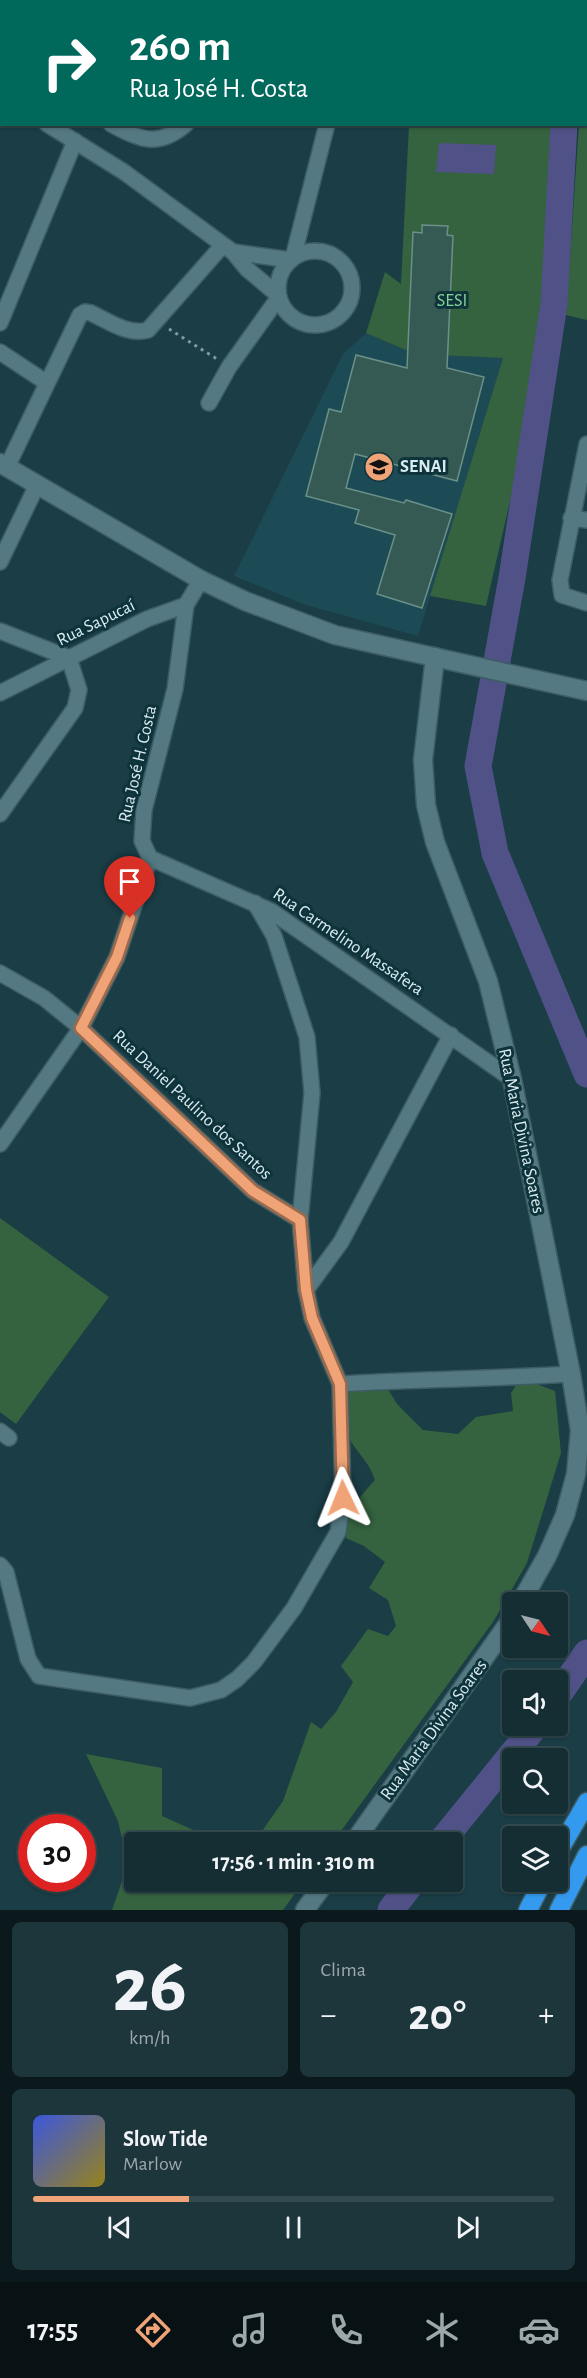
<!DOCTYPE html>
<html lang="pt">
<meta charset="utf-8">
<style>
:root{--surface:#142e34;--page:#1d363c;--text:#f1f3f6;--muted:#9da8ac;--line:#334a4f;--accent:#efa377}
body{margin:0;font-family:"Alegreya Sans",sans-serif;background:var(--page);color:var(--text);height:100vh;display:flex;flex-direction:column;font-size:22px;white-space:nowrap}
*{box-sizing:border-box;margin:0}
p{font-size:20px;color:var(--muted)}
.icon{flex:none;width:33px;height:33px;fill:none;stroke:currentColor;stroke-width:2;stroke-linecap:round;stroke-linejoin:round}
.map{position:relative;height:1910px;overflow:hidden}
.details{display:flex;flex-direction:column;gap:12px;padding:12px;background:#0b191d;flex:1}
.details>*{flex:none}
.banner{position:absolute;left:0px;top:0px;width:588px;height:126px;box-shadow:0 2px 4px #0004,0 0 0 2px var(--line);background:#00695c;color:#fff;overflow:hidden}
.needle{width:39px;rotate:125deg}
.controls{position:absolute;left:502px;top:1592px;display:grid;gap:12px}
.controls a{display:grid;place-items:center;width:66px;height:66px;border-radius:6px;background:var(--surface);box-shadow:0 2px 4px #0004,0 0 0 2px var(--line);font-size:30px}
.speed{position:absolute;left:18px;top:1814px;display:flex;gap:12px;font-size:30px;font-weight:700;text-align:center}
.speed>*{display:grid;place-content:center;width:78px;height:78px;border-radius:50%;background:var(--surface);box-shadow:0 2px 4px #0004,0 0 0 2px var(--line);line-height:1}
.speed .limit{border:9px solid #d22;background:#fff;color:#111}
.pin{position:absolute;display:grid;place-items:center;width:51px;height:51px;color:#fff;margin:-62px -26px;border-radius:50% 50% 50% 0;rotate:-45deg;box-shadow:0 0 6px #0007}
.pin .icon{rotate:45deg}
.me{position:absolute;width:66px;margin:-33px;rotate:358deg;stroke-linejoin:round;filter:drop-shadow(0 0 4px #0008)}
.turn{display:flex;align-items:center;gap:21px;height:126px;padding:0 30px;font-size:27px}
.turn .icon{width:78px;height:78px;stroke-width:2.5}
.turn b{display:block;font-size:42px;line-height:51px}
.big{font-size:45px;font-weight:600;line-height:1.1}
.details .tile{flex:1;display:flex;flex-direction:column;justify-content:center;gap:9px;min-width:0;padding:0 21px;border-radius:9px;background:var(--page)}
.details .dial{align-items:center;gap:0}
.dial b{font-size:78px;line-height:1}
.song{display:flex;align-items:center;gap:18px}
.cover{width:72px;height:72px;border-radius:9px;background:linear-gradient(135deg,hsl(230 70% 55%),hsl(50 70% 35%))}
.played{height:6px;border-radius:3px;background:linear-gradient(90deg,var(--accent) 30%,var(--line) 30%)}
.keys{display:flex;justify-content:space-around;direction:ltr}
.heat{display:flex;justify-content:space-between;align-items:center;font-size:33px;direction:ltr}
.details .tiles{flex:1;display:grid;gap:12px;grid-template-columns:1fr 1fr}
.tile:last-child{grid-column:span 2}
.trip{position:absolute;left:124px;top:1832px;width:339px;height:60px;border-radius:6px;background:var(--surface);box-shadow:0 2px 4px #0004,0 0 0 2px var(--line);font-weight:600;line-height:60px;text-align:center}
.dock{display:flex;height:96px;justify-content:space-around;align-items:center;background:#081215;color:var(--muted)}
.dock .icon{width:42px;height:42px}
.dock .on{color:var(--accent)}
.dock b{font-size:27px;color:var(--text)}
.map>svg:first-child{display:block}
</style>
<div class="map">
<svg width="587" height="1910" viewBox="0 0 587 1910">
<rect width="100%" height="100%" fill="#1a3d46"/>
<path fill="#1d4b55" d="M366 333 415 354 503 358 418 636 306 605 234 576 343 354Z"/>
<g fill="#35633f">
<path d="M0 0H217L2 2 1 33Z"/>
<path d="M585 0H587V320L566 315 579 125 586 124Z"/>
<path d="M409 125H555L546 286 524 440 486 606 430 596 503 358 415 354 366 333 385 272 401 284Z"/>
<path d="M0 1218 109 1297 16 1424 0 1412Z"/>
<path d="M534 1383 555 1391 561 1453 527 1563 493 1622 333 1842H135V1881H304L283 1910H112L128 1864 118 1821 86 1754 162 1768V1816L209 1837 260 1834 283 1801 311 1722 321 1729 336 1712 353 1682 341 1666 368 1629 388 1636 396 1626 388 1600 369 1588 385 1562 364 1546 346 1538C347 1513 358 1498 375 1480 370 1464 361 1457 352 1443 342 1429 348 1402 349 1385L386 1386 397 1404 423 1430 458 1434 476 1417 513 1411 511 1393 517 1384Z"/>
</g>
<path fill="#505287" d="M439 143 496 145 494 174 436 172Z"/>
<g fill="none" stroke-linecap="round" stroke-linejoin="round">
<g stroke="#505287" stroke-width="27">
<path d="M571 2V0"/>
<path d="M564 124 554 304 512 578 478 766 495 853 587 1074"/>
<path d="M558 1695 587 1653"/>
<path d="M441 1842 536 1725"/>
<path d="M391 1910 413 1881"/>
</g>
</g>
<path fill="#355a53" stroke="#6a9089" stroke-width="1.5" d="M422 225 448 226 447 235 453 236 447 368 484 377 457 481 355 454 346 488 404 503 406 500 452 514 422 608 377 594 395 535 355 523 359 510 306 496 329 409 341 412 356 355 407 368 413 232 422 233Z"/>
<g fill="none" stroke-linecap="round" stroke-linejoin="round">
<g stroke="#3d5c63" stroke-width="18">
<g id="street">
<path d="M227 2V0"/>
<path d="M354 2V0"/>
<path d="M0 62 2 63"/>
<path d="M0 99 2 100"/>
<path d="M47 124 124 172 233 252 247 269 278 295"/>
<path d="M111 124C139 140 159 148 186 124"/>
<circle cx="315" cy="288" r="37"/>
<path d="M233 252 291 260"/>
<path d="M293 258 327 124"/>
<path d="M0 323 75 141"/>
<path d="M0 352 47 383"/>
<path d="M209 403 229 367 279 297"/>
<path d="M587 444 560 580 562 595 587 603"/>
<path d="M7 467 80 315 85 312 91 313C108 321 129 336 148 330L223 245"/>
<path d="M571 518 587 520"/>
<path d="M0 562 37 485"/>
<path d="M0 631 69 658 79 690 75 708 0 814"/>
<path d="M0 693 147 619 186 605 201 580"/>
<path d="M150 858 271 911 512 1079"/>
<path d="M0 973 44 998 81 1028 253 1191 300 1220"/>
<path d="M0 1144 81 1028 117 957 150 858 142 841 144 810 175 689 186 605"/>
<path d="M306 1290 341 1242 451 1035"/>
<path d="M340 1384C417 1379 494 1379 571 1374"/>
<path d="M0 1431 9 1438"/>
<path d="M0 1565 6 1572 28 1659 39 1676 190 1698 221 1690 237 1679 254 1662 294 1608 338 1532 343 1498 340 1384 312 1318 306 1290 300 1220 312 1093 307 1037 274 936 255 903"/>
</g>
</g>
<g stroke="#3d5c63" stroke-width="21">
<g id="secondary">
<path d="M0 463 201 580 245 601 335 635 587 691"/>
<path d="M435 657 423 760 426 805 435 842 488 981 512 1079 571 1374 580 1430 576 1474 565 1515 547 1556 521 1602"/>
<path d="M354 1842 513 1617"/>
<path d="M305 1910 326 1881"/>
</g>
</g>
<g stroke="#3d5c63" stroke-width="21">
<g id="highway">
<path d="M558 1852 587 1802"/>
<path d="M528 1910 543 1881"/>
<path d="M559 1910 587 1855"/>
</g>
</g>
<path stroke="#809aa1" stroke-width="3" stroke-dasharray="3 4.5" stroke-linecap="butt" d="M169 329 217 359"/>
<use href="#street" stroke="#547982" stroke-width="15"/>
<use href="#secondary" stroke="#547982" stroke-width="18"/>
<use href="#highway" stroke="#339aef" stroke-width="18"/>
</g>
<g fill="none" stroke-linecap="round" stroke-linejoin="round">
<g stroke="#9b6a4d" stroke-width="15">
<path id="route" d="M130 918 117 957 81 1028 253 1191 300 1220 306 1290 312 1318 340 1384 343 1498"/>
</g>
<use href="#route" stroke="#efa377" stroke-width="10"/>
</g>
<defs>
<g id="university-disc" transform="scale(1.5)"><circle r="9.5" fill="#efa377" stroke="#0e333b"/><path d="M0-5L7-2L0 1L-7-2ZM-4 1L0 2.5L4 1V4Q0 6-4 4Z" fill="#111"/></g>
</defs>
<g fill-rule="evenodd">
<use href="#university-disc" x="379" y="467"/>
</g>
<g text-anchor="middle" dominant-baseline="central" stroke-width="6" stroke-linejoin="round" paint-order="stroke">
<g font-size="18" fill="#86d395" stroke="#0e333b">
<text x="452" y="301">SESI</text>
</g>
<g font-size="18" font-weight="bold" fill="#d9ecf1" stroke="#0e333b" text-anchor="start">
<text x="400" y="467">SENAI</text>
</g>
<g font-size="18" fill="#d9ecf1" stroke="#0e333b">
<text transform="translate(96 623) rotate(-26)">Rua Sapucaí</text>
<text transform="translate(138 764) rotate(-77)">Rua José H. Costa</text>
<text transform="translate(348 942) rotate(34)">Rua Carmelino Massafera</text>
<text transform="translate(192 1105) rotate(43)">Rua Daniel Paulino dos Santos</text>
<text transform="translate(521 1131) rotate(78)">Rua Maria Divina Soares</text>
<text transform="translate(434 1730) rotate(-54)">Rua Maria Divina Soares</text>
</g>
</g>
</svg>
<div class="controls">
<a><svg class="needle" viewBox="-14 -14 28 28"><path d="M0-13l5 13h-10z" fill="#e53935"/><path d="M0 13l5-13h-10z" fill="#9da8ac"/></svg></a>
<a><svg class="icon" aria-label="sound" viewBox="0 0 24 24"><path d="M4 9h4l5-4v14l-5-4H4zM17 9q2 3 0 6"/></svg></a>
<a><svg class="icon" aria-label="search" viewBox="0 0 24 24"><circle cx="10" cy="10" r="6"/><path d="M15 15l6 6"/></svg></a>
<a><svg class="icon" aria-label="layers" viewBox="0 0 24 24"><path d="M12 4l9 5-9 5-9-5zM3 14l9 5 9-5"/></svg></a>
</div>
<div class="speed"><div class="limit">30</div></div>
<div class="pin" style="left:130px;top:918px;background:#d93025"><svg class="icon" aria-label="arrive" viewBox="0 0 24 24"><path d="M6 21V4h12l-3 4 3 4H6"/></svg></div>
<svg class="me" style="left:343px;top:1498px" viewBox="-20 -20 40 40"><path d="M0-17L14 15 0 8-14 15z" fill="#efa377" stroke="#fff" stroke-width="4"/></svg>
<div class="trip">17:56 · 1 min · 310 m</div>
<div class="banner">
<div class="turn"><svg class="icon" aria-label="right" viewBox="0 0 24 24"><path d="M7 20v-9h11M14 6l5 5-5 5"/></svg><div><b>260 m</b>Rua José H. Costa</div></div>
</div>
</div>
<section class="details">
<div class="tiles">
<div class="tile dial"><b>26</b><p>km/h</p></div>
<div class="tile"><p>Clima</p>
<div class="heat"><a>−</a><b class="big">20°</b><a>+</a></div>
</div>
<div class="tile">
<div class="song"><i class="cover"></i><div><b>Slow Tide</b><p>Marlow</p></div></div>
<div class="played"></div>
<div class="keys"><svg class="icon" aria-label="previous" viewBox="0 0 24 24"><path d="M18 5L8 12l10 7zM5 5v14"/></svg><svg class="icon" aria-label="pause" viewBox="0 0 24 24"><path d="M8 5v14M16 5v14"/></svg><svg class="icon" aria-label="next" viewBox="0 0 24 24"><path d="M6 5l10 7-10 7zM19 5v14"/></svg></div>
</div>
</div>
</section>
<nav class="dock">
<b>17:55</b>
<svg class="icon on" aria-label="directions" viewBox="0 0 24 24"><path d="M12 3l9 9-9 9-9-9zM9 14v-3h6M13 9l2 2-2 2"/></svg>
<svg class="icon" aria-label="music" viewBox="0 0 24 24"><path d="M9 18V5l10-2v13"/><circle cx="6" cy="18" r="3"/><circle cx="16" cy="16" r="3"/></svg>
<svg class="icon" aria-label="phone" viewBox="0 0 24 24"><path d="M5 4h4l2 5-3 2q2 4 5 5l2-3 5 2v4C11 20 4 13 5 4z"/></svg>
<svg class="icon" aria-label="climate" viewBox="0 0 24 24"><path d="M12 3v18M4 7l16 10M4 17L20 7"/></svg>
<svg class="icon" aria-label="car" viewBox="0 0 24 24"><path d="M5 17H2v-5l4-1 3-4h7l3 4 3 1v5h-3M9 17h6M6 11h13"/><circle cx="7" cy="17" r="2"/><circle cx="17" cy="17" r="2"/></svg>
</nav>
